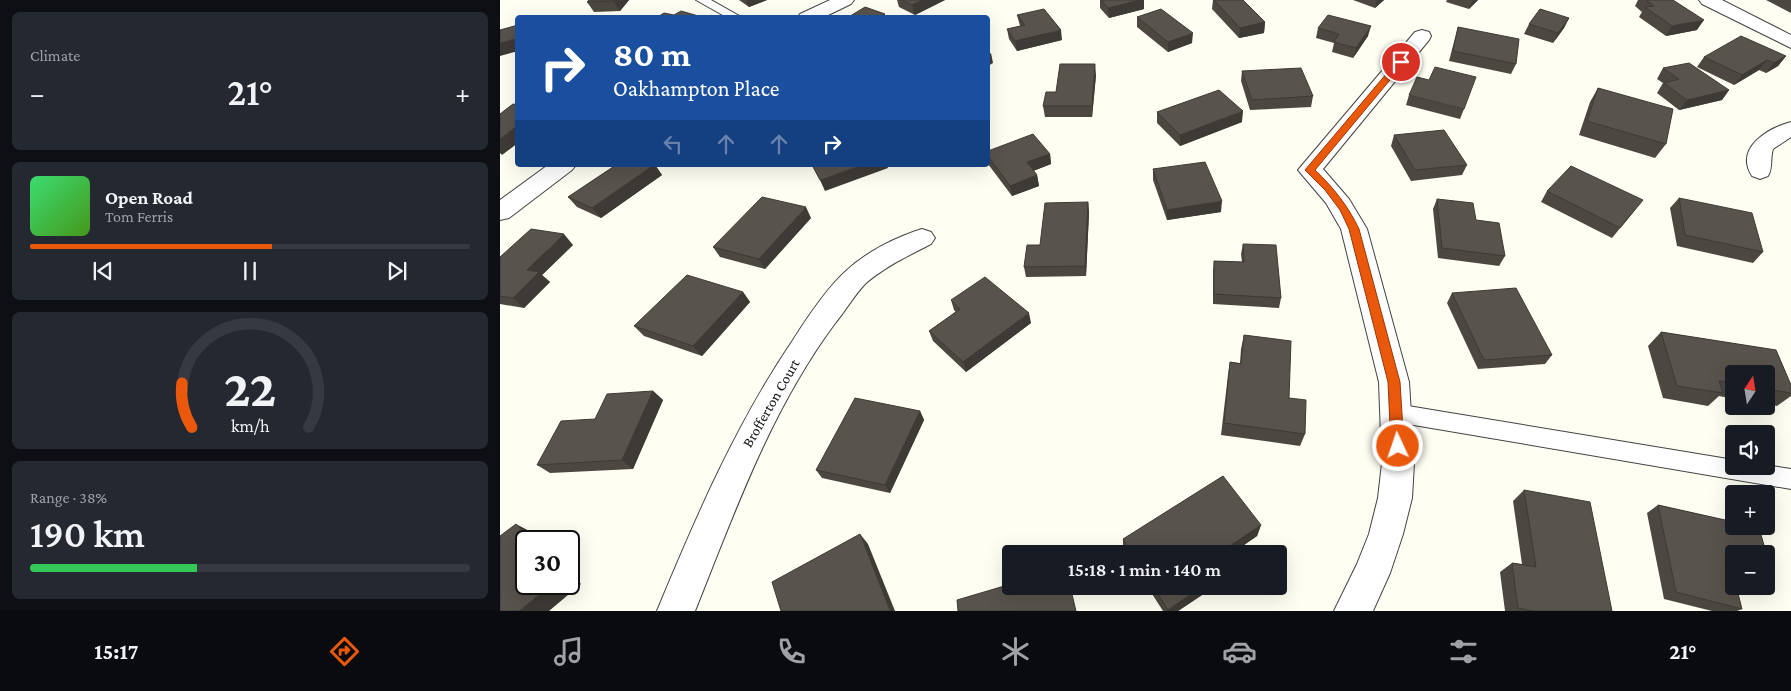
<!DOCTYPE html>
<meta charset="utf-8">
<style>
:root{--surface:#171b24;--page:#242831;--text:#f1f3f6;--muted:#9ea1a6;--line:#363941;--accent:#ea580c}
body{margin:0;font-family:"Crimson Pro",serif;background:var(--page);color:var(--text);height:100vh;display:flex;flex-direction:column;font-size:19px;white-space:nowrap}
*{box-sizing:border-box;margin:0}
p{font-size:16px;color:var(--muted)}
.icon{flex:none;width:28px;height:28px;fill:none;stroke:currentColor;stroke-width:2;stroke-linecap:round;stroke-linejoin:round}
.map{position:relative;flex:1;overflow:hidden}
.panel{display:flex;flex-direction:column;gap:12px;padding:12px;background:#0d0f14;width:500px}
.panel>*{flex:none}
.banner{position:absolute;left:15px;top:15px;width:475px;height:152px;border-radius:5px;box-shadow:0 5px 20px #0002;background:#1a4fa0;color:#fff;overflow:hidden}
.needle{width:32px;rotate:12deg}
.controls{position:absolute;left:1225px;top:365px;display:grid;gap:10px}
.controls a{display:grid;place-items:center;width:50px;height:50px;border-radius:5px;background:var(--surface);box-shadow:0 5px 20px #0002;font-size:25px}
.speed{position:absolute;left:15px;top:530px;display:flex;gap:10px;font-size:25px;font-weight:700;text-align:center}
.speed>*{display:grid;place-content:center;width:65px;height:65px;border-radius:50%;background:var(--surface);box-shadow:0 5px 20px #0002;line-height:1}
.speed .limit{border:2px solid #111;border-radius:8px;background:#fff;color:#111}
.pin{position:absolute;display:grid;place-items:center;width:42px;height:42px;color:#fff;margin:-21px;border:2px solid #fff;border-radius:50%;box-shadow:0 1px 5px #0007}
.me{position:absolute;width:55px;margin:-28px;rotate:357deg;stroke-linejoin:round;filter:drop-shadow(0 0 4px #0008)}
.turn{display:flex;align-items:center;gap:18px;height:105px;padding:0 15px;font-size:22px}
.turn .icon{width:65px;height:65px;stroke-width:2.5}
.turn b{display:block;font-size:35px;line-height:42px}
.lanes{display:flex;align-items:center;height:48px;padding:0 15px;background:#0003;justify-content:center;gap:25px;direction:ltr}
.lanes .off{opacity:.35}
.big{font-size:38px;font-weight:600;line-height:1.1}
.panel .tile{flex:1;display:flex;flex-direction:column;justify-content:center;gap:8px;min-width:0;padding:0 18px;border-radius:8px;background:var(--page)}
.panel .dial{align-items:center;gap:0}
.dial svg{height:130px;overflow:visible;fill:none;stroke:var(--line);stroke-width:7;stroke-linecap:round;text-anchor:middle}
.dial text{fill:var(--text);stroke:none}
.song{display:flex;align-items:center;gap:15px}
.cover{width:60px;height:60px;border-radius:8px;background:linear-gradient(135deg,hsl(140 70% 55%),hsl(100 70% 35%))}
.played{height:5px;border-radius:2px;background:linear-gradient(90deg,var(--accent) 55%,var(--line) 55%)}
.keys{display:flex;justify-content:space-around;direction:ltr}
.heat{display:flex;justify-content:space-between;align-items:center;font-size:28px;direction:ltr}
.charge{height:8px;border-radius:4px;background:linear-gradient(90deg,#34c759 38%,var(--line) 0)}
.trip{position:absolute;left:502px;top:545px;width:285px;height:50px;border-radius:5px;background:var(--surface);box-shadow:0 5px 20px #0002;font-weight:600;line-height:50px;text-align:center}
.menu{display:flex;height:80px;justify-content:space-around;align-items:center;background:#090b0e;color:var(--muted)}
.menu .icon{width:35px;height:35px}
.menu .current{color:var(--accent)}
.menu b{font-size:22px;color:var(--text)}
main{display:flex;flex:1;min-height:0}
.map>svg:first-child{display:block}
</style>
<main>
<section class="panel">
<div class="tile"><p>Climate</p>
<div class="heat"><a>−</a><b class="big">21°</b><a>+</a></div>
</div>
<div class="tile">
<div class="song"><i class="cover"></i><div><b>Open Road</b><p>Tom Ferris</p></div></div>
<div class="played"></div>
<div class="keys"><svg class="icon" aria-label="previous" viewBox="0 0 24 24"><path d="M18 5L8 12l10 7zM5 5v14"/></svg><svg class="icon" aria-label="pause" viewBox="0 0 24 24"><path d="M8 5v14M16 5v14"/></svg><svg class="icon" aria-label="next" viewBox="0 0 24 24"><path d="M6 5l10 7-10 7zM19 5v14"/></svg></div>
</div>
<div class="tile dial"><svg viewBox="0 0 100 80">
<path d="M14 69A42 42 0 1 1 86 69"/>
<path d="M14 69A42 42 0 0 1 8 42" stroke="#ea580c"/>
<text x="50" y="56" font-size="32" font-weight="700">22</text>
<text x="50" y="72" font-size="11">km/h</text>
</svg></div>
<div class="tile"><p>Range · 38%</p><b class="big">190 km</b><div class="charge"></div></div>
</section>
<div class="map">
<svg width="1291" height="611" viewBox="0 0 1291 611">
<rect width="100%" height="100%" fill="#fefef2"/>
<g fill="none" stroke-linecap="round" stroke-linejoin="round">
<g stroke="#424242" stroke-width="2">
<g id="lane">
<path d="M196 0H211L243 18H228Z"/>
<path d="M896 404 1234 460V466L1266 465 1291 469V489L896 422 889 419 886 413 889 407Z"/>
</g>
</g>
<g stroke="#424242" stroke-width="2">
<g id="street">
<path d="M330 0H354L351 4 322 18H297L300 14Z"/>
<path d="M1199 0H1222L1291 35V48L1202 4Z"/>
<path d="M922 30 929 32 931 36 929 40 823 169 849 199 867 229 909 382 914 463 912 498 903 534 890 573 873 611H834L857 564 869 534 878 498 882 463 879 382 841 229 826 203 798 170 915 32Z"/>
<path d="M1291 122V137L1273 149C1270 158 1273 168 1268 176L1260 179 1252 176C1234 148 1268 128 1291 122Z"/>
<path d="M48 165H76L72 170 9 218 0 220V200Z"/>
<path d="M422 229 431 232 435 238 431 244C408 256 386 266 366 283 355 294 346 310 336 322 271 409 235 511 195 611H157C196 517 236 424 293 340 307 318 327 288 346 271 366 252 396 237 422 229Z"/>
</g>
</g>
<use href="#lane" fill="#fff" fill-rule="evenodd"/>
<use href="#street" fill="#fff" fill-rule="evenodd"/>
</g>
<g fill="#4c4741">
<path d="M89 0H129L120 11 94 12 87 2Z"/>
<path d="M239 0H267L249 7Z"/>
<path d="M397 0H445L415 15 399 7Z"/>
<path d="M600 0H644V9L609 18 600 8Z"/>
<path d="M713 0H743L765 22 764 33 739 38 712 9Z"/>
<path d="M853 0H884L875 8Z"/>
<path d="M947 0H978L969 9 946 2Z"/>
<path d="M1138 0H1173L1197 30 1166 36 1139 17 1142 12 1135 6Z"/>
<path d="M1266 0H1291V13Z"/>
<path d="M517 15 562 40 517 51 509 39 507 29 520 26Z"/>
<path d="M637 17 692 43 668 52 637 27Z"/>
<path d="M1069 18 1064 28 1053 43 1024 34 1029 24Z"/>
<path d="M958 27 1016 64 1011 74 949 61 955 38Z"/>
<path d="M818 28 868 36 853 58 832 52 834 43 816 38Z"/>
<path d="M1286 56 1278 66 1266 73 1259 70 1234 85 1197 67 1204 57Z"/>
<path d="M1163 68 1229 90 1222 100 1179 110 1157 93 1163 83 1157 79Z"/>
<path d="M742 71 813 96 811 107 750 110 741 81Z"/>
<path d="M596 75 592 117H545L543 106 556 92Z"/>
<path d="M1098 88 1166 144 1155 158 1079 135 1090 102Z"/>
<path d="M909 95 964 109 960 119 906 105Z"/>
<path d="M657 112 742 122 680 146 657 123Z"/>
<path d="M894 135 967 165 962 175 911 181 891 146Z"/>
<path d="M488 151 550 154 551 164 533 171 537 175 539 186 512 196 488 164Z"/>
<path d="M116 165H155L162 175 101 218 77 207 68 197Z"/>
<path d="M653 169 721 212 667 220 653 180Z"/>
<path d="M1047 191 1135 210 1112 238 1041 202Z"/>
<path d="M1179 198 1263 252 1253 263 1177 246 1170 208Z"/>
<path d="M937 199 976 220 1005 256 999 266 938 258 933 209Z"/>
<path d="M588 202 589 213 586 276 526 277 524 267 540 245Z"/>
<path d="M311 218 265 269 220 257 213 247Z"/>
<path d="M743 244 781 298 779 308 713 304V271L714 261 742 262 741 254Z"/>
<path d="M73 245 42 275 50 282 24 308 0 304V257Z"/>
<path d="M243 292 250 302 202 356 144 336 134 326Z"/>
<path d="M952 293 1052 355 1045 364 978 369 947 303Z"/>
<path d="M451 300 531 323 466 372 433 341 429 331 456 312 454 310Z"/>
<path d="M1161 332 1276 350 1291 385V396L1277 406 1266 404V374H1234V399L1219 396 1208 406 1163 398 1148 346Z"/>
<path d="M744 335 805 434 800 446 721 435 728 375 730 362 740 363 741 349Z"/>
<path d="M153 391 163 400 133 469 50 473 37 465 95 419Z"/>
<path d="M420 411 424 420 390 493 322 478 316 470Z"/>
<path d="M1024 490 1112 611H1005L1000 572 1012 563 1022 564 1013 501Z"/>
<path d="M1158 505 1234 522V526H1252L1259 528 1272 573 1266 575V554H1234V574L1232 573 1234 578V586H1236L1242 609 1237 611H1212L1164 599 1147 513Z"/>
<path d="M761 525 757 536 731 554H626L623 549V539Z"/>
<path d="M647 586H703L702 595 678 611H663Z"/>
</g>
<g fill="#3e3a35">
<path d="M114 0H129L120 11 113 1Z"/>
<path d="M246 0H267L249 7Z"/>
<path d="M422 0H445L415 15 412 5Z"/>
<path d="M640 0H644V9L609 18 608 8Z"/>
<path d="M877 0H884L875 8Z"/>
<path d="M973 0H978L969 9Z"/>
<path d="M1069 18 1064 28 1053 43 1058 33Z"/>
<path d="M1204 20 1197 30 1166 36 1172 26Z"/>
<path d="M765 22 764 33 739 38 740 28Z"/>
<path d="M871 26 868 36 853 58 856 48Z"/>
<path d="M561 30 562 40 517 51 515 41Z"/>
<path d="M693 33 692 43 668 52V42Z"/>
<path d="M18 38V51L0 56V43Z"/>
<path d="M491 53 493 63 488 66V55Z"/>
<path d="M1286 56 1278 66 1266 73 1274 63Z"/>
<path d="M1267 60 1259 70 1234 85 1242 75Z"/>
<path d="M595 64 596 75 592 117V106Z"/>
<path d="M1229 90 1222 100 1179 110 1187 100Z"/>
<path d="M743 111 742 122 680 146V135Z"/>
<path d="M18 125V143L2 155 0 153V139Z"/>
<path d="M550 154 551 164 528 173 527 162Z"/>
<path d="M154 165H155L162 175 101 218 92 208Z"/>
<path d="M362 165H387L388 168 325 191 320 180Z"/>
<path d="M537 175 539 186 512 196 510 186Z"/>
<path d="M722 201 721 212 667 220V210Z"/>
<path d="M588 202 589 213 586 276 585 266Z"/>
<path d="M306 207 311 218 265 269 259 259Z"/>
<path d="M64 234 73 245 42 275 50 282 24 308 13 298 27 270Z"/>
<path d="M243 292 250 302 202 356 193 346Z"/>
<path d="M529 313 531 323 466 372 463 362Z"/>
<path d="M153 391 163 400 133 469 122 460Z"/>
<path d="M420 411 424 420 390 493 385 485Z"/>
<path d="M16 524 35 534 42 541H32Z"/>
<path d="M761 525 757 536 731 554H718Z"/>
<path d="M360 534 368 544 395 611H390Z"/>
<path d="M69 571 81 584 49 611H19L52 584H69Z"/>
<path d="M703 586 702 595 678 611H668V610Z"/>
</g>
<g fill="#58534c" stroke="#3e3a35">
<path d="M89 0H114L113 1 87 2Z"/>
<path d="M402 0H422L412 5Z"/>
<path d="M601 0H640L608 8Z"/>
<path d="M714 0H743L765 22 740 28Z"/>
<path d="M1146 0H1173L1204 20 1172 26 1145 7 1154 6Z"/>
<path d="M365 7 385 14 380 18H347Z"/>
<path d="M544 9 561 30 515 41 507 29 525 25 517 15Z"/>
<path d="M661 9 693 33 668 42 637 17Z"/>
<path d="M1040 9 1069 18 1058 33 1029 24Z"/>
<path d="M181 11 202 17 201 18H156L164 13 174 15Z"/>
<path d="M828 15 871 26 856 48 834 42 839 34 818 28Z"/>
<path d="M18 25V38L0 43V30Z"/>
<path d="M958 27 1019 39 1016 64 953 51Z"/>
<path d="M1241 36 1286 56 1274 63 1267 60 1242 75 1204 57Z"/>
<path d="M1189 63 1229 90 1187 100 1164 83 1179 79 1163 68Z"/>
<path d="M560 64H595L592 106H543L546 92H556Z"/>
<path d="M935 67 976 77 964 109 909 95 917 77 929 80Z"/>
<path d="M801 68 813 96 752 100 742 71Z"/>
<path d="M1098 88 1173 109 1166 144 1087 121Z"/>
<path d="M719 90 743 111 680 135 657 112Z"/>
<path d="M13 104 18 105V125L0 139V114Z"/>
<path d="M944 130 967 165 915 170 894 135Z"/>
<path d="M533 134 550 154 527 162 537 175 510 186 488 156V151Z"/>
<path d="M705 162 722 201 667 210 653 169Z"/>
<path d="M116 165H154L92 208 68 197Z"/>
<path d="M312 165H362L320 180Z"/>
<path d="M1071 166 1143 200 1120 228 1047 191Z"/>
<path d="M262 197 306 207 259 259 213 247Z"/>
<path d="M1179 198 1252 213 1263 252 1185 235Z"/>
<path d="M937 199 973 203 976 220 999 223 1005 256 942 248Z"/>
<path d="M588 202 585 266 524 267 527 245H540L545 203Z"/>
<path d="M31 229 64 234 27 270 39 272 13 298 0 296V257Z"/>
<path d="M743 244 776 245 781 298 714 294V261L744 262Z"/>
<path d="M187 275 243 292 193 346 134 326Z"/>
<path d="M485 277 529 313 463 362 429 331 460 309 451 300Z"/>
<path d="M1016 288 1052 355 984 360 952 293Z"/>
<path d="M1161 332 1276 350 1291 385V393L1266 389V374H1234V383L1219 381 1223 393 1177 386Z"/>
<path d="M744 335 791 341 789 398 806 400 805 434 724 423 730 362 741 364Z"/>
<path d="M153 391 122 460 37 465 61 421 95 419 107 394Z"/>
<path d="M355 398 420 411 385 485 316 470Z"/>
<path d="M723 476 761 525 718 554H632L623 539Z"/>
<path d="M1024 490 1090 502 1112 611H1032L1018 608 1012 563 1036 567Z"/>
<path d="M1158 505 1234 522V526H1252L1259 528 1272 573 1266 571V554H1234V564L1230 563 1234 578V586H1236L1242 609 1176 592Z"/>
<path d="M16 524 32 541H26V584H52L19 611H0V536Z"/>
<path d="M360 534 390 611H281L272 582Z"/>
<path d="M511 584V586H570L576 611H458L457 600Z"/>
<path d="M653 586H703L668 610Z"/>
</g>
<path fill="#ea580c" stroke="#983908" d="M898 60 905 62 815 170C834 188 848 206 859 229L900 382 904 446 902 451 898 452 893 451 891 446 888 382 849 229 840 210 825 190 805 170Z"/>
<g text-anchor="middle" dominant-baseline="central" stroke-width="5" stroke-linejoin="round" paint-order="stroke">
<g font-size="15" fill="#0f0f0f" stroke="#fff">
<text transform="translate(271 403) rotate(-60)">Brofferton Court</text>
</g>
</g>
</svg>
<div class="controls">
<a><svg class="needle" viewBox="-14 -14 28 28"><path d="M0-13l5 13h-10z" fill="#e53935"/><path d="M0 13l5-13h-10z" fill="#9ea1a6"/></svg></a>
<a><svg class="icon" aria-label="sound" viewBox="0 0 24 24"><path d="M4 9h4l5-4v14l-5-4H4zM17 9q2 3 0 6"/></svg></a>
<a>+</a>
<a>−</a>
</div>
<div class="speed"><div class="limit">30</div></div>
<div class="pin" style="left:901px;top:62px;background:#d93025"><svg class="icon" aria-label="arrive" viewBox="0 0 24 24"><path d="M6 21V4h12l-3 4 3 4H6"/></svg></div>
<svg class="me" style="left:898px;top:446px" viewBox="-20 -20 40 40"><circle r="17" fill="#ea580c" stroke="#fff" stroke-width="3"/><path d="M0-11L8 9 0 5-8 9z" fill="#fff"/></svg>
<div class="trip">15:18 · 1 min · 140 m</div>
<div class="banner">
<div class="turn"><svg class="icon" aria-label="right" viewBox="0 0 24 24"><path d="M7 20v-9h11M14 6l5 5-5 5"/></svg><div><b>80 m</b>Oakhampton Place</div></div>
<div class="lanes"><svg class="icon off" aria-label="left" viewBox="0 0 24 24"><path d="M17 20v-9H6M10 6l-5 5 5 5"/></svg><svg class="icon off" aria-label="ahead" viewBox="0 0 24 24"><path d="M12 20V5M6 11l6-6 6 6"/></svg><svg class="icon off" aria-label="ahead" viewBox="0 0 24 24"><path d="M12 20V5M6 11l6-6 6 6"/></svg><svg class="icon" aria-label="right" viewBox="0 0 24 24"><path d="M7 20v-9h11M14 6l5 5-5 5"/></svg></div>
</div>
</div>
</main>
<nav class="menu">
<b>15:17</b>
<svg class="icon current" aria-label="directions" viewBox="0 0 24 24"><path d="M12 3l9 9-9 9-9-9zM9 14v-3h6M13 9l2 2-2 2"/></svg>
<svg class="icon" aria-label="music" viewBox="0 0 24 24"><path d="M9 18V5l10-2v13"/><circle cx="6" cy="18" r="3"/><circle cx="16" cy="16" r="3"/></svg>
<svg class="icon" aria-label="phone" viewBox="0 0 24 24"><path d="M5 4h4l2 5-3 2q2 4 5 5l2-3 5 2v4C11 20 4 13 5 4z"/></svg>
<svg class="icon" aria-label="climate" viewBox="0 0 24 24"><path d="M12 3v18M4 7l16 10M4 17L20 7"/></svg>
<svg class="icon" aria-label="car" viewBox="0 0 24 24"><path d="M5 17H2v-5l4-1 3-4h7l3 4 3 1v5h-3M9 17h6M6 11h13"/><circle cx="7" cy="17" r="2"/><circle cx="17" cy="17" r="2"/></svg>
<svg class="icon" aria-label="filters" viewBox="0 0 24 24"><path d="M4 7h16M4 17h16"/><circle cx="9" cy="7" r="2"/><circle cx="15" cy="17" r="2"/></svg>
<b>21°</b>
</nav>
